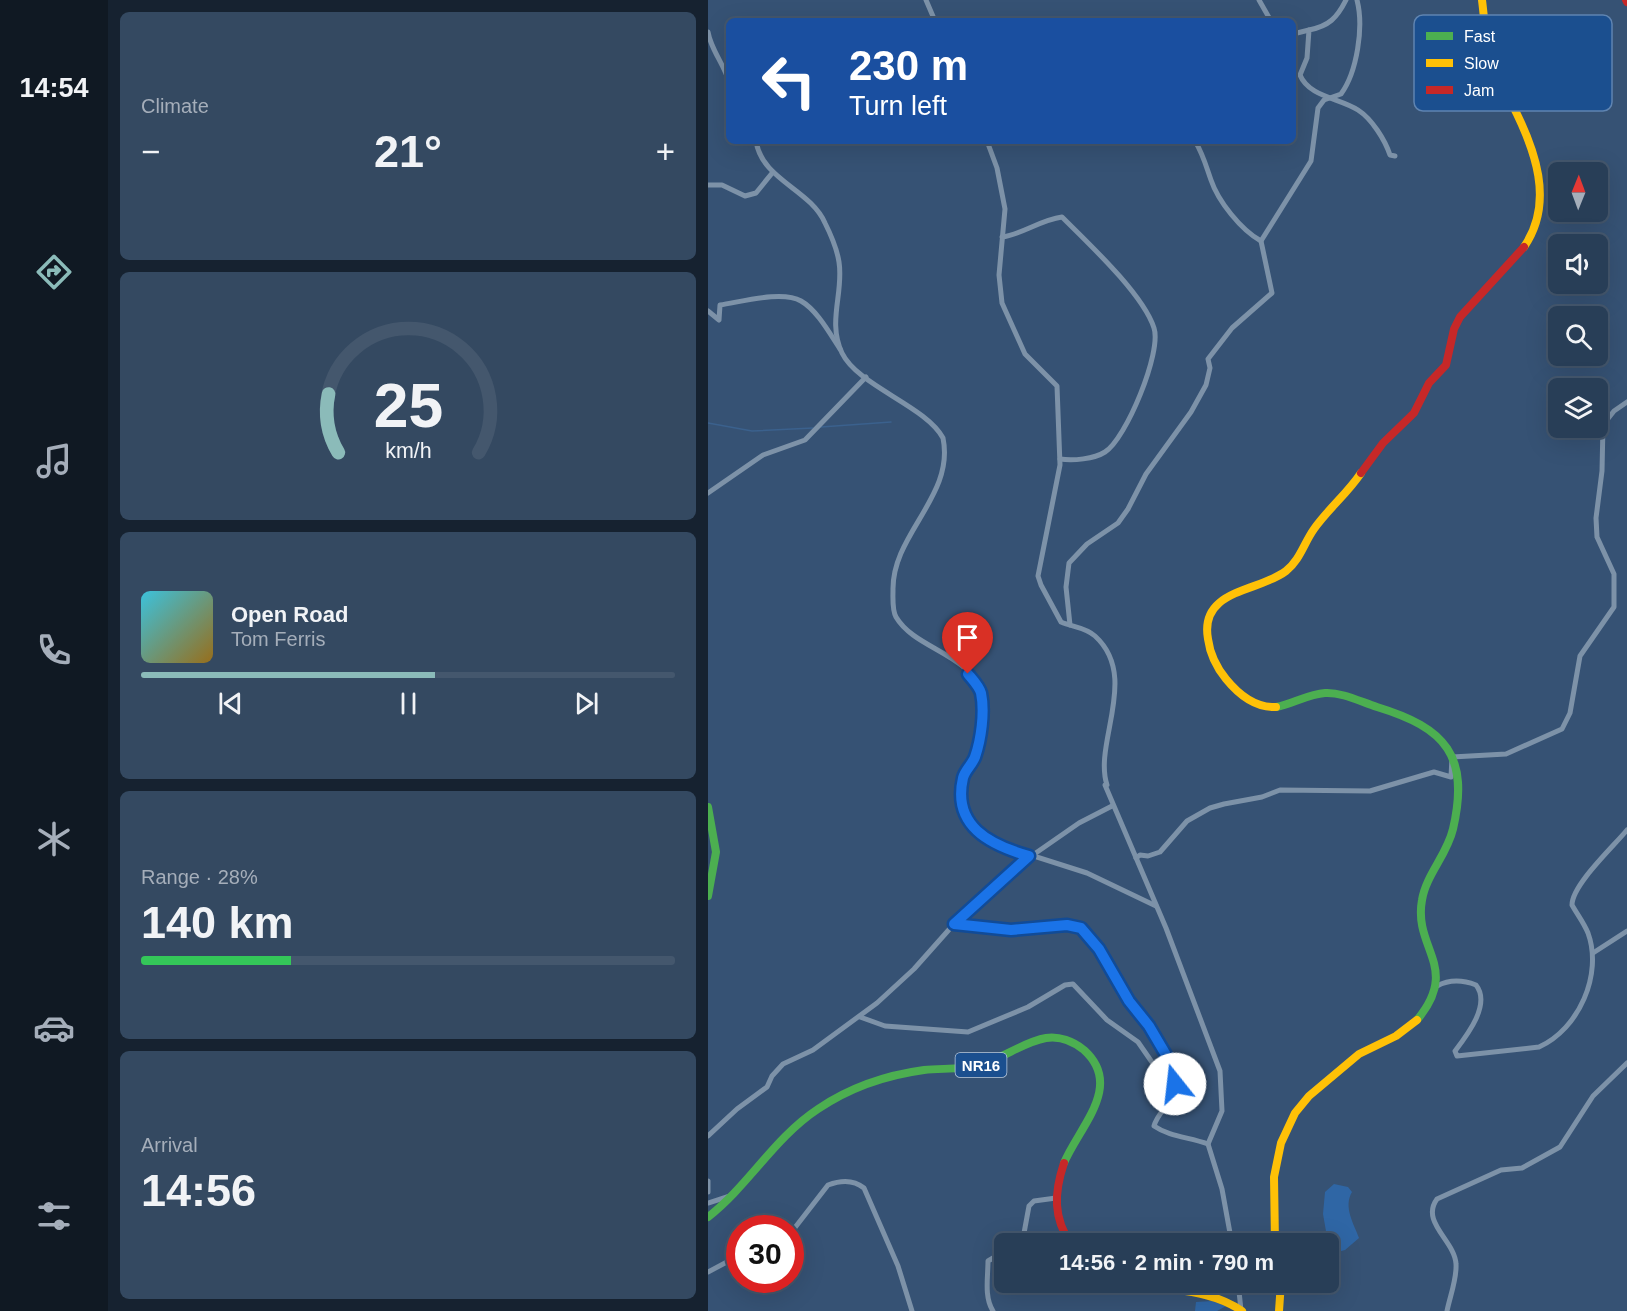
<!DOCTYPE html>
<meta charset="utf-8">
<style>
:root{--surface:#283e57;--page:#344961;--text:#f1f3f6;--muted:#a5aeba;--line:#44576d;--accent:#8bbbb9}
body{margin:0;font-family:Arial,sans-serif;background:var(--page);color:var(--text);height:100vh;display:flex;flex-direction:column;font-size:22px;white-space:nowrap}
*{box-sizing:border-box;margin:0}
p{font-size:20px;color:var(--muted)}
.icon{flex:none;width:33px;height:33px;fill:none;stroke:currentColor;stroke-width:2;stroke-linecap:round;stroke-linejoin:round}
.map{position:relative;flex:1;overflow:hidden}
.drawer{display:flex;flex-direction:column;gap:12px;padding:12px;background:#162230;width:600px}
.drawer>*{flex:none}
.top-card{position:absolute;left:18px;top:18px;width:570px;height:126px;border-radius:9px;box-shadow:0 6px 24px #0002,0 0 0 2px var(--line);background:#1a4fa0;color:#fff;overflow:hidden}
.needle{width:39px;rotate:1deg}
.controls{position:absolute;left:840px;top:162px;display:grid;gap:12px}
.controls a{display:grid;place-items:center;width:60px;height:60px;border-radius:9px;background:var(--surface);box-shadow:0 6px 24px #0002,0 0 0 2px var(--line);font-size:30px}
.speed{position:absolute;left:18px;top:1215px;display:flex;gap:12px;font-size:30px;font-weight:700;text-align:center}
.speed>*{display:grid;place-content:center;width:78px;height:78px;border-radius:50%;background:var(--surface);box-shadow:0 6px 24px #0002,0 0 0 2px var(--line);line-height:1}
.speed .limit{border:9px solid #d22;background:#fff;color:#111}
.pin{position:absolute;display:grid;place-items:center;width:51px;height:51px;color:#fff;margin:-62px -26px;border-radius:50% 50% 50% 0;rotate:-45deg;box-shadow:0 0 6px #0007}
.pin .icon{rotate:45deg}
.me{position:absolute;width:66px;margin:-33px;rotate:344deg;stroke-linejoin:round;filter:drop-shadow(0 0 4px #0008)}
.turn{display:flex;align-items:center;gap:21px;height:126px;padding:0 24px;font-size:27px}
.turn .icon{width:78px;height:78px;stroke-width:2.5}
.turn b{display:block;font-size:42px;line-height:51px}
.big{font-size:45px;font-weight:700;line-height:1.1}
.drawer .widget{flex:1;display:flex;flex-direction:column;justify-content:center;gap:9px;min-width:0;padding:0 21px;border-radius:9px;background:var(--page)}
.drawer .dial{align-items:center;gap:0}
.dial svg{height:156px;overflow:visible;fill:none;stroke:var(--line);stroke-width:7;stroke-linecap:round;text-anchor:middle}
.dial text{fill:var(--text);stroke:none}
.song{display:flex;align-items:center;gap:18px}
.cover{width:72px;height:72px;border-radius:9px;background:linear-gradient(135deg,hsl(190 70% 55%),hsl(40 70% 35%))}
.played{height:6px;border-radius:3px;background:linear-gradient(90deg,var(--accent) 55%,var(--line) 55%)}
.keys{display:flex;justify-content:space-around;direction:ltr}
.heat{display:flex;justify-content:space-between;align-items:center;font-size:33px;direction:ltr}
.charge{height:9px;border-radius:4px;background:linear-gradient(90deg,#34c759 28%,var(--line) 0)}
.trip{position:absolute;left:286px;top:1233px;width:345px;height:60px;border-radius:9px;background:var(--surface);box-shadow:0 6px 24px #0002,0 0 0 2px var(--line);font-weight:700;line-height:60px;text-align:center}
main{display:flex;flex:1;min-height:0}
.tabs{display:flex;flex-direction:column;width:108px;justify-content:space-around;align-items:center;background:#101923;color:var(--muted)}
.tabs .icon{width:42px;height:42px}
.tabs .selected{color:var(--accent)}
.tabs b{font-size:27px;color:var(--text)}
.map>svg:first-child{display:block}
</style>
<main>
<nav class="tabs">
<b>14:54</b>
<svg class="icon selected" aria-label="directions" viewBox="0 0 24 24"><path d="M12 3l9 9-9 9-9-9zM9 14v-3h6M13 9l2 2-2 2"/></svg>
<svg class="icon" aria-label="music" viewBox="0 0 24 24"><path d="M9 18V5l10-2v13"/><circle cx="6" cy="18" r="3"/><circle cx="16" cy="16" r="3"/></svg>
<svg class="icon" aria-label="phone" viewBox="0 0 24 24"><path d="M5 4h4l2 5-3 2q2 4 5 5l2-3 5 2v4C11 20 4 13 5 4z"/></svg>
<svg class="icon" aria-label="climate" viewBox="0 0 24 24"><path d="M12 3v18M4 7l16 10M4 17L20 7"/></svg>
<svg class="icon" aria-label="car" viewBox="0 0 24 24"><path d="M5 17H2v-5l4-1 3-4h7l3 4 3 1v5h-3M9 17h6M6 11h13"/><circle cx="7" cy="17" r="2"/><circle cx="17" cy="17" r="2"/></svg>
<svg class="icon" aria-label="filters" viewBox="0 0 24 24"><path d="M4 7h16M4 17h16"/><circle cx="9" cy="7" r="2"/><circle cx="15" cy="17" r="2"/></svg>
</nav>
<section class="drawer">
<div class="widget"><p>Climate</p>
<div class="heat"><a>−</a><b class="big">21°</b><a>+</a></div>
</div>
<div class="widget dial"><svg viewBox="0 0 100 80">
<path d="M14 69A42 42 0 1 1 86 69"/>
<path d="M14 69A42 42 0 0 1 9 39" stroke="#8bbbb9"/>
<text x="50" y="56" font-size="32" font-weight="700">25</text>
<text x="50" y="72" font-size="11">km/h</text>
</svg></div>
<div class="widget">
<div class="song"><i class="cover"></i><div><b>Open Road</b><p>Tom Ferris</p></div></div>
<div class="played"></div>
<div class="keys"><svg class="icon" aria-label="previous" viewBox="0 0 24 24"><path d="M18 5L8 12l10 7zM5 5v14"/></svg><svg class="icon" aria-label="pause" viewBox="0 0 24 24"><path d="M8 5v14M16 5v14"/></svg><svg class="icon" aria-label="next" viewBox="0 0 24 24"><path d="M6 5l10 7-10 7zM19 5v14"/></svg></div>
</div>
<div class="widget"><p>Range · 28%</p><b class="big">140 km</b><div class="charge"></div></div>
<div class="widget"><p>Arrival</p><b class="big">14:56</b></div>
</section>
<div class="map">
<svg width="919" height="1311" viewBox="0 0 919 1311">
<rect width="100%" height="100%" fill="#365274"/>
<g fill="#2f66a5">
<path d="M626 1184 640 1187 644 1192C635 1207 646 1224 651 1238L637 1250 622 1254 615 1214 617 1192Z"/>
<path d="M504 1301 518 1306 509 1311H487L488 1302Z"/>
</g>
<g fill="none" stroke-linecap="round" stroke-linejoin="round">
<g stroke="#3b618d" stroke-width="1.5">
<path d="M0 423 44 431 105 428"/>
<path d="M113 427 183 422"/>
</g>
<g stroke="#7d92a8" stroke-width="5">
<path d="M218 0 227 21"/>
<path d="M551 0 563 21"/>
<path d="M638 0C629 18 621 26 601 30L599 58 592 75C601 97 632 98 650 110 664 119 677 140 682 155L687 156"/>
<path d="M0 32C3 50 16 64 21 82"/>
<path d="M585 34 601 30"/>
<path d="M48 141C54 180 102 189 117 223 123 235 129 249 131 262 136 293 119 321 134 353 150 386 218 406 235 438 247 496 184 534 185 590 185 598 184 610 188 617 207 649 260 653 272 691 277 707 272 744 266 759 264 764 259 769 256 774 245 800 263 831 285 843L379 873 448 906"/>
<path d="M279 141 289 168 297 209 291 275 294 303 317 354 349 386 352 465 330 576 333 585 353 622C364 627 377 627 387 636 432 677 385 743 399 785H397L458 928 512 1071 514 1111 500 1144 514 1189 524 1244"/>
<path d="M487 141C495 154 498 166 503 180 510 201 533 230 553 241"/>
<path d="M0 185H14L37 196 48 193 65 172"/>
<path d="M294 237C315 234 332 220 354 217 380 243 435 294 446 328 454 352 418 439 397 452 386 459 365 461 352 459"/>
<path d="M0 311 11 320 12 305C33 302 74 290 93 301 109 310 122 334 132 349"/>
<path d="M0 493 55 455 97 440 158 377"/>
<path d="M362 625 358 587 361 563 379 544 410 523 420 509 438 474 483 412 498 385 502 368 500 359 524 328 564 293 553 241 603 161 610 108 616 100 633 94C649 72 656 27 649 0"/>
<path d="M428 858 432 855 440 856 452 852 479 821 502 808 516 804 554 797 572 790 662 791 726 772 743 777 744 757 798 754 854 729 862 713 872 656 906 607V574L889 537 888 518 894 471 895 425 906 411 919 402"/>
<path d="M246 924 303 930 356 925 373 928C394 950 404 977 422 1001 439 1025 467 1054 467 1086 466 1103 450 1111 446 1126 462 1137 481 1137 500 1144"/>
<path d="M885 953 919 931"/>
<path d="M729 986C742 979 755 980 768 985 783 1004 760 1034 747 1051L749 1056 831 1047C871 1029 895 974 880 933 876 923 869 914 864 905 864 885 905 847 919 830"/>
<path d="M152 1017 177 1026 260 1032 320 1007 357 985 365 984 399 1020 430 1042 466 1094"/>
<path d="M0 1136 29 1109 59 1087 64 1076 75 1064 105 1050 169 1003 206 969 246 924 309 866 371 823 404 806"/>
<path d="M0 1181V1192"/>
<path d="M0 1203 25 1195"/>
<path d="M82 1234 120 1185C133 1180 145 1179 156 1188L190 1266 204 1311"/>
<path d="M314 1244 321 1206 326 1201 348 1198"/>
<path d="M0 1272 32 1255"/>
<path d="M530 1282 533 1310"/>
<path d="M285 1311C276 1297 280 1277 280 1261L285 1258 297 1275"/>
<path d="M739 1311C742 1296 749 1279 748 1264 747 1241 712 1222 729 1199L793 1170 814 1168 852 1147 885 1096 919 1063"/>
</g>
<g stroke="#4caf50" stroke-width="8">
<path d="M568 707C585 704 600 694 617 693 634 692 653 702 669 707 738 728 762 756 745 829 739 855 718 875 714 900 705 949 753 967 709 1020"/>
<path d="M0 807 8 852 0 896"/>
<path d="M0 1217C41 1185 66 1138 110 1109 141 1088 179 1075 216 1070 234 1068 252 1070 270 1065 294 1060 314 1042 338 1038 351 1036 365 1041 376 1050 416 1086 371 1127 356 1163"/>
</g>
<g stroke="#ffc107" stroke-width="8">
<path d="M774 0C777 24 778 49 785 73 789 85 798 93 804 104 827 149 847 202 816 247"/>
<path d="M568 707C547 708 531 695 518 679 509 668 502 654 500 639 491 589 551 592 578 571 592 560 596 543 606 529 620 509 639 494 653 473"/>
<path d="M567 1244 566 1177 573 1143 587 1113 601 1096 651 1054 688 1036 709 1020"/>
<path d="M424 1282C462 1292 501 1288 534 1311"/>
<path d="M571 1311 573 1282"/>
</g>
<g stroke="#c62828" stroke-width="8">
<path d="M918 0 919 2"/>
<path d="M653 473 675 443 706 413 721 383 738 365 746 329 752 317 816 247"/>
<path d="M356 1163C346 1193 345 1218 363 1244"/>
</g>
</g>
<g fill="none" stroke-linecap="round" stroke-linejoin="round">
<g stroke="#114b97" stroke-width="15">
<path id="route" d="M260 674C264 679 271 686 273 693 277 712 273 740 267 757 264 765 257 770 255 778 244 826 282 845 321 856L246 924 303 930 359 925 373 928 391 949 421 1001 441 1026 461 1060 467 1084"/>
</g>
<use href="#route" stroke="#1a73e8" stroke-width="10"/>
</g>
<g text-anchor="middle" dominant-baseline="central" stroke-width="4.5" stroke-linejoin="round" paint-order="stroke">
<rect fill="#1b4f8f" stroke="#bbcadd" stroke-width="1.5" x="247.5" y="1053" width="51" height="24" rx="4.5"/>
<g font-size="15" font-weight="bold" fill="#fff">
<text x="273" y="1065">NR16</text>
</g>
</g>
<rect x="706" y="15" width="198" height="96" rx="9" fill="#1b4f8f" stroke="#5f84b1" stroke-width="1.5"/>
<rect x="718" y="32" width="27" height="8" fill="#4caf50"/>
<rect x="718" y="59" width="27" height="8" fill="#ffc107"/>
<rect x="718" y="86" width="27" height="8" fill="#c62828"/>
<g font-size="16" fill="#fff">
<text x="756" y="42">Fast</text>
<text x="756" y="69">Slow</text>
<text x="756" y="96">Jam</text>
</g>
</svg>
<div class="controls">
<a><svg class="needle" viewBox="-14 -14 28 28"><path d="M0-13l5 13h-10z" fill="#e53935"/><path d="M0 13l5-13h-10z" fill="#a5aeba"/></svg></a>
<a><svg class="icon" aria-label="sound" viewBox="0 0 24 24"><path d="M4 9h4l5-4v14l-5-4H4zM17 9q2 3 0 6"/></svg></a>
<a><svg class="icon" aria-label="search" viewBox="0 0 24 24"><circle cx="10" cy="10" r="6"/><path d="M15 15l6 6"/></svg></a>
<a><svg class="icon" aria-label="layers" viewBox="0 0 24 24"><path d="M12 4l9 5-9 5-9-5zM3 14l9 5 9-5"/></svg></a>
</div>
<div class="speed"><div class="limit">30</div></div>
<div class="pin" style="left:260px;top:674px;background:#d93025"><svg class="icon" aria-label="arrive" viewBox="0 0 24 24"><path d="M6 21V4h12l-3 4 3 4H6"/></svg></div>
<svg class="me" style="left:467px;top:1084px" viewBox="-20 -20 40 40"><circle r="19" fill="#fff"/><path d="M0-13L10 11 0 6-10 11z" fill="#1a73e8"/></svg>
<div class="trip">14:56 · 2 min · 790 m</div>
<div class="top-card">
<div class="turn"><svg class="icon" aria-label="left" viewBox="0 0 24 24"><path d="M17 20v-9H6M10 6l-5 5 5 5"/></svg><div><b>230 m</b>Turn left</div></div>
</div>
</div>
</main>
